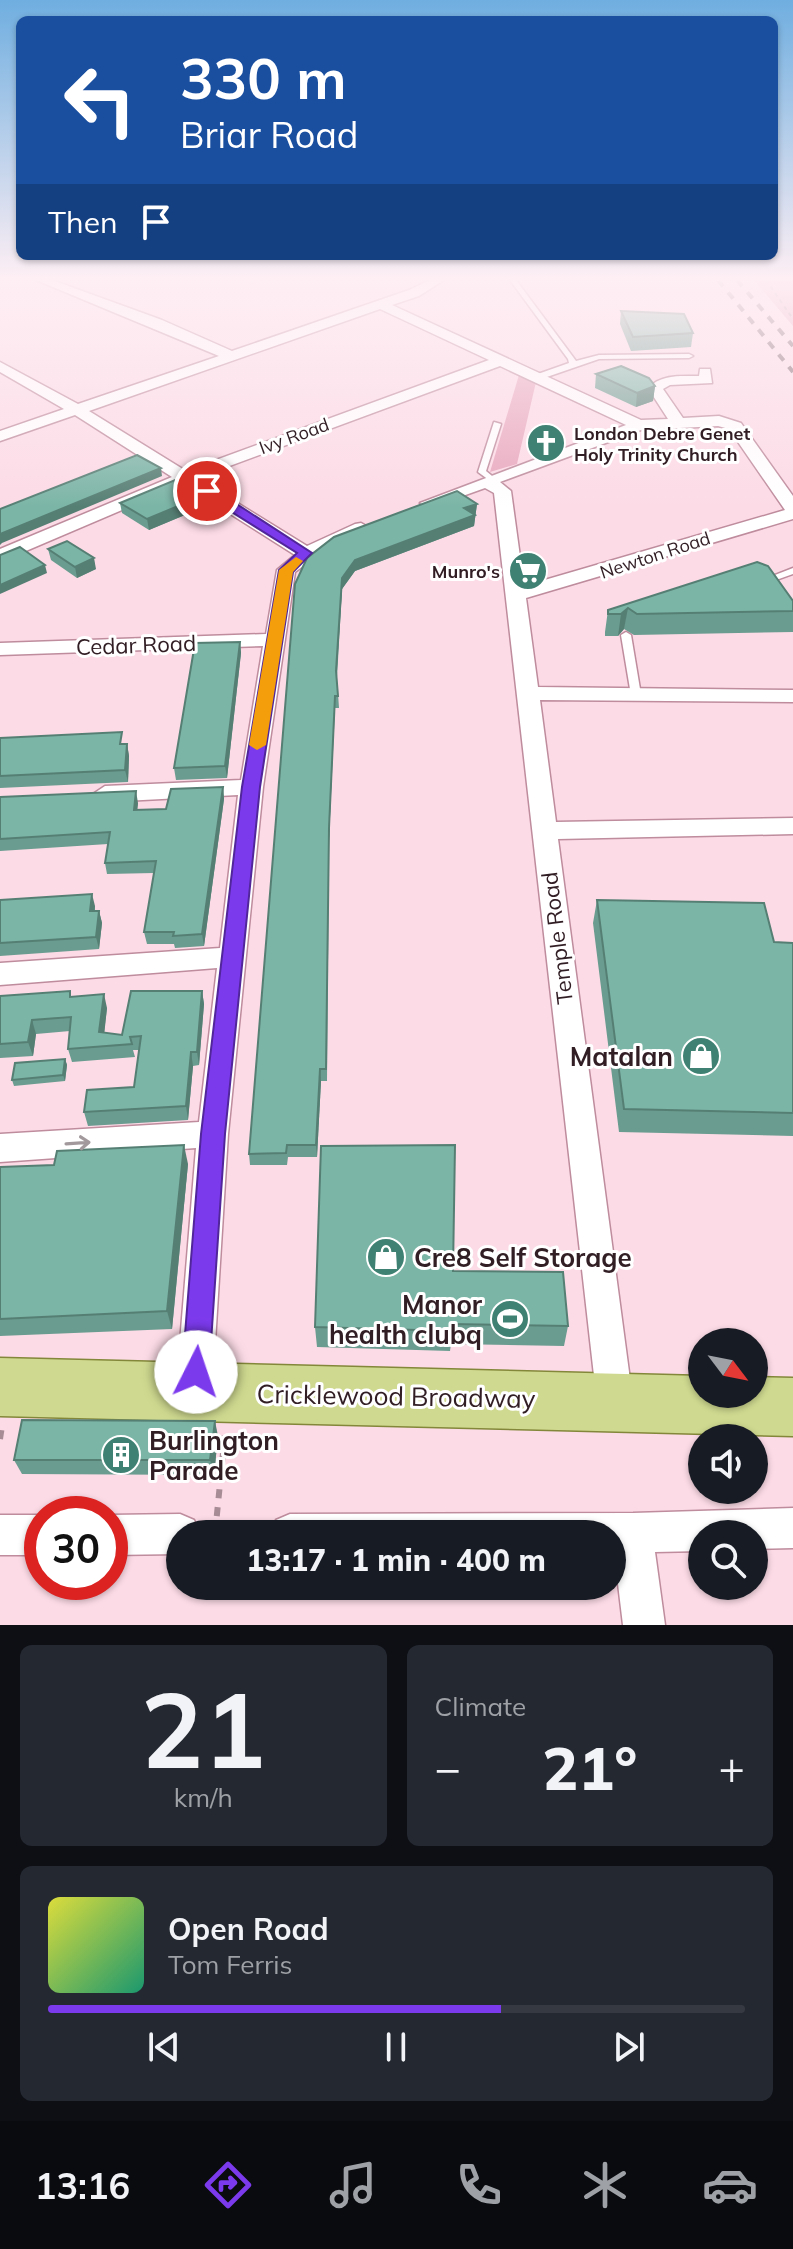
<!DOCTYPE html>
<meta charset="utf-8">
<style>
:root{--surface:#171b24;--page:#242831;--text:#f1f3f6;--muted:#9ea1a6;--line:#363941;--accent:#7c3aed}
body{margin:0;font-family:Mulish,sans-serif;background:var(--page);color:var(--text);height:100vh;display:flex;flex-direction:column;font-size:30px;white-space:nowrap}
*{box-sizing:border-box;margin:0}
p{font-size:26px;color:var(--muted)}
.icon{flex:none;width:44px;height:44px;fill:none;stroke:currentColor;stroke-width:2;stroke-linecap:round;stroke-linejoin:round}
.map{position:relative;height:1625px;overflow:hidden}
.sheet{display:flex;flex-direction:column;gap:20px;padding:20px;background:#0d0f14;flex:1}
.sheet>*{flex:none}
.top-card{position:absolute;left:16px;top:16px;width:762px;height:244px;border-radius:12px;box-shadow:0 2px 6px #0004;background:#1a4fa0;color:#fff;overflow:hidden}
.needle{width:52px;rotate:122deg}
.tools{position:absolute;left:688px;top:1328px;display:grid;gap:16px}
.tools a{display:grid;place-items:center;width:80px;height:80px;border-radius:50%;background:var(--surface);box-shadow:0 2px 6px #0004;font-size:40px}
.speed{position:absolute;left:24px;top:1496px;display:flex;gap:16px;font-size:40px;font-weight:700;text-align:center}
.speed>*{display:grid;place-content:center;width:104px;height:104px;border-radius:50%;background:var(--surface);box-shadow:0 2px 6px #0004;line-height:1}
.speed .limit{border:12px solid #d22;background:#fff;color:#111}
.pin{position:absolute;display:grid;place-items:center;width:68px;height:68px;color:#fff;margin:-34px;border:4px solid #fff;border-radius:50%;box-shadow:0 2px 8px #0007}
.me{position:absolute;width:88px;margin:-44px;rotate:4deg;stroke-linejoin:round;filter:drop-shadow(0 0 6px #0008)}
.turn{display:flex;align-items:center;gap:28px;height:168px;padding:0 32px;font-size:36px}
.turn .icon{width:104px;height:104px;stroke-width:2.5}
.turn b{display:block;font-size:56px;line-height:68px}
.then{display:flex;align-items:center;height:76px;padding:0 32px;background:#0003;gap:16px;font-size:30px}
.big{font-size:60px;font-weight:800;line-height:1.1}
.sheet .widget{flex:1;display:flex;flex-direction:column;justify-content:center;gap:12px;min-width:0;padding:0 28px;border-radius:12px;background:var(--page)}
.sheet .dial{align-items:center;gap:0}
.dial b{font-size:104px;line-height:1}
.song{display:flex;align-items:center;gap:24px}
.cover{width:96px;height:96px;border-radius:12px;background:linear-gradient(135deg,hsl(60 70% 55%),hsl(160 70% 35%))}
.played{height:8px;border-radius:4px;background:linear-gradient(90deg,var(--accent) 65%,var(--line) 65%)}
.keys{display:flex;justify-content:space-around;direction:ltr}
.heat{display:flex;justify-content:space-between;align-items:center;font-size:44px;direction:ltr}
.sheet .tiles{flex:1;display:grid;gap:20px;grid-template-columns:1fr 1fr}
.widget:last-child{grid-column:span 2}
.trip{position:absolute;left:166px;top:1520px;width:460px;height:80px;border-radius:40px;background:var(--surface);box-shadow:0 2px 6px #0004;font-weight:800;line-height:80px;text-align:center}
.tabs{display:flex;height:128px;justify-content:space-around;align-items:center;background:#090b0e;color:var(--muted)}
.tabs .icon{width:56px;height:56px}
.tabs .selected{color:var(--accent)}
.tabs b{font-size:36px;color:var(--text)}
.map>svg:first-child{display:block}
</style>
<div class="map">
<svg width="793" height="1625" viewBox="0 0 793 1625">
<rect width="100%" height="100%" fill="#fcdbe6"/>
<g fill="#e8a8be">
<path d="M753 280H793V326L754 280Z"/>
<path d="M519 375 536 382 517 464 490 472Z"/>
</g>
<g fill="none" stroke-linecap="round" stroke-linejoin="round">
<g stroke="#be8c9d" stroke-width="3">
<g id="lane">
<path d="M510 280H516L576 361 599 355 689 354 693 356 689 358 599 359 541 379H535V375L569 363 568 359Z"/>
<path d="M494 422 501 424 486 471 497 480 493 483 478 472Z"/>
<path d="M793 568V574L762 585 757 582Z"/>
<path d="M626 632 631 635 641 695 636 698 631 695 621 635Z"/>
</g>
</g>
<g stroke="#be8c9d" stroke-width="3">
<g id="street">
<path d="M36 280H52L162 320 232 351 409 290 430 280H444L419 296 392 305 641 420 668 419 648 388C662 374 680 376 699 376L700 369H710L712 383 670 385 663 389 683 418 719 416 741 423 793 496V519L526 598 538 687 793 690V702L540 700 556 822 793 818V834L558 839 633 1402 628 1415 615 1420 602 1415 597 1402 494 493 485 488 429 508 420 503 626 425 500 366 197 478 307 546 355 524 361 523 370 528 330 546 295 572 263 787 228 1134 212 1391 207 1404 194 1409 181 1404 176 1391 196 1148 0 1162V1134L199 1122 217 968 0 985V963L220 948 238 795 105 802 93 794 105 786 241 780 263 646 0 655V643L266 634 277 570 295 555 183 484 0 562V549L172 477 75 415 0 441V431L64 409 0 372V362L78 404 219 356ZM380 309 489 360 186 471 89 411ZM718 426 729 429 785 510 524 586 511 491 500 482 641 430Z"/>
<path d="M793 1508V1548L754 1549V1534H702V1551L655 1552 665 1625H623L612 1534H270L276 1520 290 1514 633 1513Z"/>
<path d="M180 1514 194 1520 200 1534H180V1554L110 1555V1515Z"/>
<rect x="0" y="1515" width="42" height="40"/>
</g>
</g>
<g stroke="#838739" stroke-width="3">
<path id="primary" d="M0 1358 702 1376V1394H754V1377L793 1378V1436L0 1416Z"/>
</g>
<path stroke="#a88c95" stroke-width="2" stroke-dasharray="4 4" stroke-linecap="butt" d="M766 280 793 319"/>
<g stroke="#a88c95" stroke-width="6" stroke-dasharray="9 9" stroke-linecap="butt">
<path d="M0 1439 2 1426"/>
<path d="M215 1534 225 1433"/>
</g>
<use href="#lane" fill="#fff" fill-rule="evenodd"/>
<use href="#street" fill="#fff" fill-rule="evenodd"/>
<use href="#primary" fill="#cfd98f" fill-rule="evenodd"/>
<g stroke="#796069" stroke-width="4" stroke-dasharray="8 8" stroke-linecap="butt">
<path d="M718 280 793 372"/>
<path d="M737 280 793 346"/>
</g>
</g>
<g fill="#6a9c8f">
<path d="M621 311 693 333 691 347 631 351 620 324Z"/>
<path d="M596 374 655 386 653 401 636 407 595 388Z"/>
<path d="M120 503 204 507 149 530 122 513Z"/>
<path d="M477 504 474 526 355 571 342 589 337 678 339 708H335L329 840 327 1081H321L317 1157H288L287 1165H250L249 1154 295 584Z"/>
<path d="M48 549 96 569 77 578 51 560Z"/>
<path d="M757 562 793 601V632L634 635 624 629 618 636H605V632L608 610Z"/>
<path d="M240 642 241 653 227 778 176 780 174 768Z"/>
<path d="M0 738 127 744 129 756 128 782 0 788Z"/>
<path d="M223 787 224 799 204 946 175 948 174 944H147L144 932 154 873 107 874 105 863 108 844 0 851V797L138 803 137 810 166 809Z"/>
<path d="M0 900 95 906V911H99L102 923 99 949 0 956Z"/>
<path d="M597 900 774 942 793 943V1136L619 1132 593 923Z"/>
<path d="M202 991 204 1004 199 1065 193 1066 188 1120 88 1126 84 1112 134 1087 139 1050H133L135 1057 72 1062 68 1049 70 1031 36 1034 33 1056 0 1058V996H72L107 1008 104 1033 122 1035Z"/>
<path d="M65 1059 67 1065 65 1081 14 1086 12 1080Z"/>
<path d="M188 1164 172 1329 0 1336V1167Z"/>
<path d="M453 1271 568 1326 564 1346 451 1344 450 1351 317 1347 315 1327Z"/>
<path d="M218 1436 214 1475 22 1474 14 1460Z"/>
</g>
<g fill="#567f74">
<path d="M655 386 653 401 636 407 637 393Z"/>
<path d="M161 468 162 476 2 543 0 545V534Z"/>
<path d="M202 496 204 507 149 530 147 519Z"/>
<path d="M477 504 474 526 355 571 342 589 336 682V671L342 578 355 560 464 508Z"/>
<path d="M94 558 96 569 77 578 75 567Z"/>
<path d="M45 565 47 573 0 594V585Z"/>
<path d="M628 608 624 629 618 636 621 614Z"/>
<path d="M240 642 241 653 227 778 225 766Z"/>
<path d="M335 696 329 840 327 1081 329 828Z"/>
<path d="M127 744 129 756 128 782 125 770Z"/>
<path d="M223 787 224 799 204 946 202 934Z"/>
<path d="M136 791 138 803 136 822 134 810Z"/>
<path d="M92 894 95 906 93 923 90 911Z"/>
<path d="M99 911 102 923 99 949 96 937Z"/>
<path d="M202 991 204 1004 199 1065 197 1052Z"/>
<path d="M104 994 107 1008 103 1045 99 1032Z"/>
<path d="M32 1020 36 1034 33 1056 28 1042Z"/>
<path d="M191 1052 193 1066 188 1120 186 1106Z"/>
<path d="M65 1059 67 1065 65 1081 63 1075Z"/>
<path d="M320 1069 321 1081 317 1157 316 1145Z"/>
<path d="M184 1145 188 1164 172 1329 167 1311Z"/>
<path d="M215 1421 218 1436 214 1475 210 1460Z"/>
</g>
<g fill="#7bb5a6" stroke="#567f74" stroke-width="2">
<path d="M621 311 684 314 693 333 633 337Z"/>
<path d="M621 366 649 378 655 386 637 393 596 374Z"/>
<path d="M137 455 161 468 0 534V509Z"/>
<path d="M175 480 202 496 147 519 120 503Z"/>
<path d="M457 491 477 504 464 508 475 515 355 560 342 578 336 671 338 696H335L329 828 326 1069H320L316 1145H287L286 1153 249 1154 295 584 307 558 334 537Z"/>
<path d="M67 541 94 558 75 567 48 549Z"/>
<path d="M20 547 45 565 0 585V555Z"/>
<path d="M757 562 768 566 793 601V611L637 614 628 608 621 614H608V610Z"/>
<path d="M240 642 225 766 174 768 195 643Z"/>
<path d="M122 732 120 744H127L125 770 0 776V738Z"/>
<path d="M223 787 202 934 173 936 174 932H144L156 861 105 863 110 832 0 839V797L136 791 134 810 166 809 171 789Z"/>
<path d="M92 894 90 911H99L96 937 0 943V900Z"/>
<path d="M597 900 764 903 774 942 793 943V1113L624 1109Z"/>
<path d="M70 991V997L104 994 99 1032 122 1035 131 991H202L197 1052H191L186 1106 84 1112 87 1090 134 1087 141 1036 130 1037 132 1044 68 1049 71 1017 32 1020 28 1042 0 1044V996Z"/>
<path d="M65 1059 63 1075 12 1080 15 1063Z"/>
<path d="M184 1145 167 1311 0 1319V1167L54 1165 57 1151Z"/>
<path d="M455 1145 453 1271 563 1272 568 1326 452 1324V1331L315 1327 321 1146Z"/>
<path d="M22 1420 215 1421 210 1460H14Z"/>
</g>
<defs><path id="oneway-shaft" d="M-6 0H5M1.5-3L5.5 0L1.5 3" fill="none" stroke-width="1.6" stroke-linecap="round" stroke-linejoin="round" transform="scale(2)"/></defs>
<use stroke="#a2999c" href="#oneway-shaft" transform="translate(78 1143) rotate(-4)"/>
<linearGradient id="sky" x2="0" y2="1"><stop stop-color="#6faee0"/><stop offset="0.55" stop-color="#feeff4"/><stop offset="1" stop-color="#feeff4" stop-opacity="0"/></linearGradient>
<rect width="793" height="507" fill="url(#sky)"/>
<path fill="#7c3aed" stroke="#51269a" stroke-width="2" d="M203 488H212L312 553 293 572 260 787 225 1134 209 1372 205 1382 196 1386 186 1382 182 1372 201 1134 242 787 279 570 297 553 203 494Z"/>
<path fill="#f59e0b" d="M296 557 303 561 293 572 266 745 257 750 249 745 279 570Z"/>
<defs>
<g id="church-disc" transform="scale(2)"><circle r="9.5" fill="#3f8172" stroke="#fff"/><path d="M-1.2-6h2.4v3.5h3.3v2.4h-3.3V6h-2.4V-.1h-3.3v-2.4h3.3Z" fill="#fff"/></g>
<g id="supermarket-disc" transform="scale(2)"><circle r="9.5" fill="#3f8172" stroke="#fff"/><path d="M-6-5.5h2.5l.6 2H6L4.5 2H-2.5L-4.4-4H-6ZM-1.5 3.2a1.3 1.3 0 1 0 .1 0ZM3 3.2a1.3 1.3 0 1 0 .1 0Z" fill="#fff"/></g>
<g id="shop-disc" transform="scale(2)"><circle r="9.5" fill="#3f8172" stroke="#fff"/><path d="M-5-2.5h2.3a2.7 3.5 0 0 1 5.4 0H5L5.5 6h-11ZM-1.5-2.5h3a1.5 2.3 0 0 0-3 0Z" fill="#fff"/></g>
<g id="stadium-disc" transform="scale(2)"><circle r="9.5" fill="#3f8172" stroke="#fff"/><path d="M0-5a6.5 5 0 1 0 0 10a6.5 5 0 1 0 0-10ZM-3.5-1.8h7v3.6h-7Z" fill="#fff"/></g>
<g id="building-disc" transform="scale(2)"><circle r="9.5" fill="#3f8172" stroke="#fff"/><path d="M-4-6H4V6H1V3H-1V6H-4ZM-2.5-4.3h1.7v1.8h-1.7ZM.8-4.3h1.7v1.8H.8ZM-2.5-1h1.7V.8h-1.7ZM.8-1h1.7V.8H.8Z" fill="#fff"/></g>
</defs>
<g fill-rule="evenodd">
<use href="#church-disc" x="546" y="443"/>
<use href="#supermarket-disc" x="528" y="571"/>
<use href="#shop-disc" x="701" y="1056"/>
<use href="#shop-disc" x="386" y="1257"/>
<use href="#stadium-disc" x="510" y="1319"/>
<use href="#building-disc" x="121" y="1455"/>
</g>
<g text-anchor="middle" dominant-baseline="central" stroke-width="6" stroke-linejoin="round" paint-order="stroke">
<g font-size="18" font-weight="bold" fill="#311d24" stroke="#fff" text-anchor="start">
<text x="574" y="433">London Debre Genet<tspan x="574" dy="21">Holy Trinity Church</tspan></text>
<text x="500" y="571" text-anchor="end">Munro's</text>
</g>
<g font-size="18" fill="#311d24" stroke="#fff">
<text transform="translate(294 436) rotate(-20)">Ivy Road</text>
<text transform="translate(655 555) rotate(-18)">Newton Road</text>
</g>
<g font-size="22" fill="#311d24" stroke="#fff">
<text transform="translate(136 645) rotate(-2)">Cedar Road</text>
<text transform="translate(557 938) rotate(-97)">Temple Road</text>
</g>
<g font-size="26" font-weight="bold" fill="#311d24" stroke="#fff" text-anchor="end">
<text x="673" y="1056">Matalan</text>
<text x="414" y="1257" text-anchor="start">Cre8 Self Storage</text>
<text x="482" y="1304">Manor<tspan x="482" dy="30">health clubq</tspan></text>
<text x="149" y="1440" text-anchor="start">Burlington<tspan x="149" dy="30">Parade</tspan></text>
</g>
<g font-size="26" fill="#311d24" stroke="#fff">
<text transform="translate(396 1396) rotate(1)">Cricklewood Broadway</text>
</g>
</g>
</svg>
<div class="tools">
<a><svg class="needle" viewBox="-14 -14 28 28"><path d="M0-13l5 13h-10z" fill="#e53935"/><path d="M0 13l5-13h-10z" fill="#9ea1a6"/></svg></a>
<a><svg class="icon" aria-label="sound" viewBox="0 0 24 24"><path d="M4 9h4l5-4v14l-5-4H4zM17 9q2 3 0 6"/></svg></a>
<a><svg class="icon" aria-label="search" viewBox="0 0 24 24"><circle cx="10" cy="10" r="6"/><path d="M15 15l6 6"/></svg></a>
</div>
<div class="speed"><div class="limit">30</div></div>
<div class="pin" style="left:207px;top:491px;background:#d93025"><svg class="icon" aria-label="arrive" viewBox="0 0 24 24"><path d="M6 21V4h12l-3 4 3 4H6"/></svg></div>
<svg class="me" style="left:196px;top:1372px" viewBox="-20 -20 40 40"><circle r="19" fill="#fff"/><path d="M0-13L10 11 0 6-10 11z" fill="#7c3aed"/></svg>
<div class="trip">13:17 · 1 min · 400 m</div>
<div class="top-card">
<div class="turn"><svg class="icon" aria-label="left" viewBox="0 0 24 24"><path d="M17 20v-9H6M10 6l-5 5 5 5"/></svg><div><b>330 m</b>Briar Road</div></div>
<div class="then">Then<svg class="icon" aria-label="arrive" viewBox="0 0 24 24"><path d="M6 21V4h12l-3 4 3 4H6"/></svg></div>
</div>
</div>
<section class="sheet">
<div class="tiles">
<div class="widget dial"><b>21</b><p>km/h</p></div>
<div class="widget"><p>Climate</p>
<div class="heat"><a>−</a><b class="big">21°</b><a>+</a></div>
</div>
<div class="widget">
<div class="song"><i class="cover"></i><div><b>Open Road</b><p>Tom Ferris</p></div></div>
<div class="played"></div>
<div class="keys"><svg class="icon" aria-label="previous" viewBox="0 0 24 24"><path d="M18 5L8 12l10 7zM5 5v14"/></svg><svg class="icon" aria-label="pause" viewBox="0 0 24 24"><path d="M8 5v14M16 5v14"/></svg><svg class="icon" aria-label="next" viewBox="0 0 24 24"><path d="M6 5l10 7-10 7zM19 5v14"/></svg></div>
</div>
</div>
</section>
<nav class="tabs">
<b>13:16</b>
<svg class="icon selected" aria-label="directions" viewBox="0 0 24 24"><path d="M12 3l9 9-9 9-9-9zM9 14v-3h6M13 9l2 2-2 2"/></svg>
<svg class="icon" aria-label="music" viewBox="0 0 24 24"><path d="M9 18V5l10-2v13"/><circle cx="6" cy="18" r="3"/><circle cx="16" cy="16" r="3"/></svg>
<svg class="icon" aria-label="phone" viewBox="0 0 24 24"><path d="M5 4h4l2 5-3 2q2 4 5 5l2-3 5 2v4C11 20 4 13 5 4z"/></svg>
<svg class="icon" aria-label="climate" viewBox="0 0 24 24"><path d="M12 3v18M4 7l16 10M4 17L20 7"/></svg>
<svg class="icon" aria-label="car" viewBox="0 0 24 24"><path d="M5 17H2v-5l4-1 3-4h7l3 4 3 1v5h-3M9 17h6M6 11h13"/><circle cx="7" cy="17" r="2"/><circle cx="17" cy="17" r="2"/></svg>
</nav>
